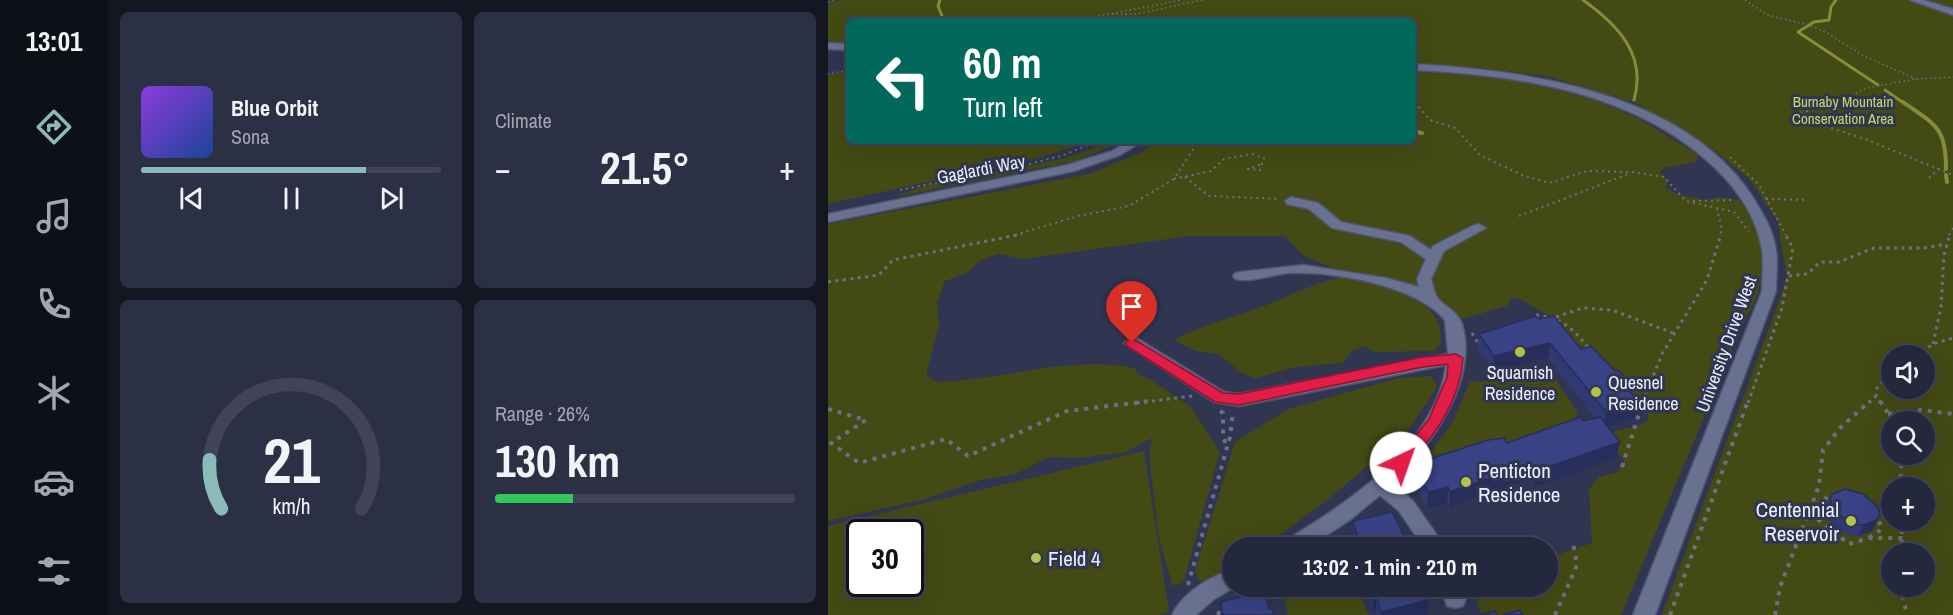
<!DOCTYPE html>
<meta charset="utf-8">
<style>
:root{--surface:#24283d;--page:#2c3044;--text:#f1f3f6;--muted:#a3a6b0;--line:#414457;--accent:#8bbbb9}
body{margin:0;font-family:"Archivo Narrow",sans-serif;background:var(--page);color:var(--text);height:100vh;display:flex;flex-direction:column;font-size:22px;white-space:nowrap}
*{box-sizing:border-box;margin:0}
p{font-size:20px;color:var(--muted)}
.icon{flex:none;width:33px;height:33px;fill:none;stroke:currentColor;stroke-width:2;stroke-linecap:round;stroke-linejoin:round}
.map{position:relative;flex:1;overflow:hidden}
.side{display:flex;flex-direction:column;gap:12px;padding:12px;background:#141622;width:720px}
.side>*{flex:none}
.guide{position:absolute;left:18px;top:18px;width:570px;height:126px;border-radius:9px;box-shadow:0 6px 24px #0002,0 0 0 2px var(--line);background:#00695c;color:#fff;overflow:hidden}
.tools{position:absolute;left:1053px;top:345px;display:grid;gap:12px}
.tools a{display:grid;place-items:center;width:54px;height:54px;border-radius:50%;background:var(--surface);box-shadow:0 6px 24px #0002,0 0 0 2px var(--line);font-size:30px}
.speed{position:absolute;left:18px;top:519px;display:flex;gap:12px;font-size:30px;font-weight:700;text-align:center}
.speed>*{display:grid;place-content:center;width:78px;height:78px;border-radius:50%;background:var(--surface);box-shadow:0 6px 24px #0002,0 0 0 2px var(--line);line-height:1}
.speed .limit{border:3px solid #111;border-radius:9px;background:#fff;color:#111}
.pin{position:absolute;display:grid;place-items:center;width:51px;height:51px;color:#fff;margin:-62px -26px;border-radius:50% 50% 50% 0;rotate:-45deg;box-shadow:0 0 6px #0007}
.pin .icon{rotate:45deg}
.me{position:absolute;width:66px;margin:-33px;rotate:42deg;stroke-linejoin:round;filter:drop-shadow(0 0 4px #0008)}
.turn{display:flex;align-items:center;gap:21px;height:126px;padding:0 18px;font-size:27px}
.turn .icon{width:78px;height:78px;stroke-width:2.5}
.turn b{display:block;font-size:42px;line-height:51px}
.big{font-size:45px;font-weight:700;line-height:1.1}
.side .widget{flex:1;display:flex;flex-direction:column;justify-content:center;gap:9px;min-width:0;padding:0 21px;border-radius:9px;background:var(--page)}
.side .dial{align-items:center;gap:0}
.dial svg{height:156px;overflow:visible;fill:none;stroke:var(--line);stroke-width:7;stroke-linecap:round;text-anchor:middle}
.dial text{fill:var(--text);stroke:none}
.song{display:flex;align-items:center;gap:18px}
.cover{width:72px;height:72px;border-radius:9px;background:linear-gradient(135deg,hsl(270 70% 55%),hsl(220 70% 35%))}
.played{height:6px;border-radius:3px;background:linear-gradient(90deg,var(--accent) 75%,var(--line) 75%)}
.keys{display:flex;justify-content:space-around;direction:ltr}
.heat{display:flex;justify-content:space-between;align-items:center;font-size:33px;direction:ltr}
.charge{height:9px;border-radius:4px;background:linear-gradient(90deg,#34c759 26%,var(--line) 0)}
.side .tiles{flex:1;display:grid;gap:12px;grid-template-columns:repeat(2,1fr)}
.trip{position:absolute;left:394px;top:537px;width:336px;height:60px;border-radius:30px;background:var(--surface);box-shadow:0 6px 24px #0002,0 0 0 2px var(--line);font-weight:700;line-height:60px;text-align:center}
main{display:flex;flex:1;min-height:0}
.menu{display:flex;flex-direction:column;width:108px;justify-content:space-around;align-items:center;background:#0e1018;color:var(--muted)}
.menu .icon{width:42px;height:42px}
.menu .on{color:var(--accent)}
.menu b{font-size:27px;color:var(--text)}
.map>svg:first-child{display:block}
</style>
<main>
<nav class="menu">
<b>13:01</b>
<svg class="icon on" aria-label="directions" viewBox="0 0 24 24"><path d="M12 3l9 9-9 9-9-9zM9 14v-3h6M13 9l2 2-2 2"/></svg>
<svg class="icon" aria-label="music" viewBox="0 0 24 24"><path d="M9 18V5l10-2v13"/><circle cx="6" cy="18" r="3"/><circle cx="16" cy="16" r="3"/></svg>
<svg class="icon" aria-label="phone" viewBox="0 0 24 24"><path d="M5 4h4l2 5-3 2q2 4 5 5l2-3 5 2v4C11 20 4 13 5 4z"/></svg>
<svg class="icon" aria-label="climate" viewBox="0 0 24 24"><path d="M12 3v18M4 7l16 10M4 17L20 7"/></svg>
<svg class="icon" aria-label="car" viewBox="0 0 24 24"><path d="M5 17H2v-5l4-1 3-4h7l3 4 3 1v5h-3M9 17h6M6 11h13"/><circle cx="7" cy="17" r="2"/><circle cx="17" cy="17" r="2"/></svg>
<svg class="icon" aria-label="filters" viewBox="0 0 24 24"><path d="M4 7h16M4 17h16"/><circle cx="9" cy="7" r="2"/><circle cx="15" cy="17" r="2"/></svg>
</nav>
<section class="side">
<div class="tiles">
<div class="widget">
<div class="song"><i class="cover"></i><div><b>Blue Orbit</b><p>Sona</p></div></div>
<div class="played"></div>
<div class="keys"><svg class="icon" aria-label="previous" viewBox="0 0 24 24"><path d="M18 5L8 12l10 7zM5 5v14"/></svg><svg class="icon" aria-label="pause" viewBox="0 0 24 24"><path d="M8 5v14M16 5v14"/></svg><svg class="icon" aria-label="next" viewBox="0 0 24 24"><path d="M6 5l10 7-10 7zM19 5v14"/></svg></div>
</div>
<div class="widget"><p>Climate</p>
<div class="heat"><a>−</a><b class="big">21.5°</b><a>+</a></div>
</div>
<div class="widget dial"><svg viewBox="0 0 100 80">
<path d="M14 69A42 42 0 1 1 86 69"/>
<path d="M14 69A42 42 0 0 1 8 44" stroke="#8bbbb9"/>
<text x="50" y="56" font-size="32" font-weight="700">21</text>
<text x="50" y="72" font-size="11">km/h</text>
</svg></div>
<div class="widget"><p>Range · 26%</p><b class="big">130 km</b><div class="charge"></div></div>
</div>
</section>
<div class="map">
<svg width="1125" height="615" viewBox="0 0 1125 615">
<rect width="100%" height="100%" fill="#303651"/>
<g fill="#444a13" fill-rule="evenodd">
<path d="M14 0H1125V615H834L953 296 959 277 949 220 921 179 886 150 808 103 719 76 653 68 585 65V21H21V44L0 43V2ZM1064 356H1096V388H1064ZM1064 422H1096V454H1064ZM1064 488H1096V520H1064ZM1064 554H1096V586H1064Z"/>
<path d="M21 71V141H265L217 156 0 204V75Z"/>
<path d="M585 71C665 76 747 84 818 123 836 133 853 144 870 155L869 162 836 168 832 172 840 182 837 187C852 198 864 195 880 201L888 197 911 200 928 220 936 254 930 294 914 327 793 615H653L646 587 720 586V558L764 543 761 489 771 477 790 472 796 460 781 444 785 432 813 425 820 420 819 406 801 397 742 350 726 319 692 299 683 298 679 306 633 319 621 312 610 296 532 279 476 256 457 236H362L195 259 170 254 151 261 141 272 117 281 109 303 111 325 98 375 109 382C174 380 242 355 307 368L309 375 318 377 363 407 392 452 356 580 350 585H344L331 537 321 456 324 438 295 453 247 458 221 457 188 474 153 480 94 500 0 521V224L261 174 314 152 328 141H585Z"/>
<path d="M281 141H295L247 161 67 197C134 166 214 175 281 141Z"/>
<path d="M515 277C554 287 616 291 613 344L606 351 545 352 537 346 524 351 515 363 468 367 427 378 412 372 391 354 368 351 346 340C376 324 409 316 441 304 466 294 488 282 515 277Z"/>
<path d="M722 371 750 413 743 430 595 463 624 423 642 382 693 378Z"/>
<path d="M603 376 609 387 573 442 550 457 498 501 435 547 405 548V567L372 582 367 571 407 442 460 409 571 378Z"/>
<path d="M316 451 341 612 331 615H0V526ZM32 532H82V584H32Z"/>
<path d="M454 587H530L540 615H460Z"/>
</g>
<g fill="none" stroke-linecap="round" stroke-linejoin="round">
<g stroke="#848d38" stroke-width="3">
<path d="M112 0 110 6 116 21"/>
<path d="M755 0C790 25 819 55 806 100"/>
<path d="M1008 0 1003 7 1001 20 986 22 970 32 1050 85"/>
<path d="M1057 90 1077 104"/>
</g>
<g stroke="#848d38" stroke-width="4">
<path d="M1075 102C1107 125 1118 126 1118 169"/>
<path d="M585 131 594 133"/>
<path d="M194 144 197 141"/>
<path d="M1118 175 1119 182"/>
</g>
<g stroke="#4e546d" stroke-width="3">
<g id="minor">
<path d="M1082 0H1095L1125 9V15Z"/>
<path d="M0 43 21 44V50L0 49Z"/>
<path d="M585 64C698 70 853 92 922 193 933 210 945 229 948 250 950 263 948 278 948 291L827 615H805L934 291C934 278 936 263 934 250 929 218 910 190 887 168 808 92 690 75 585 70Z"/>
<path d="M301 141H315L292 155 246 171 0 222V214L239 165 284 151Z"/>
<path d="M463 197 490 203 513 222 582 236 603 250 605 246 646 225 651 224 658 228 616 251 603 279C605 284 606 293 609 297 616 307 629 310 634 324 651 380 603 446 565 483L585 501 618 548H596L571 511 552 495 523 519 480 548H452L455 542C519 504 608 445 618 365L411 406 386 402 296 343 304 338 310 339 396 392 411 394 620 354 617 320C589 286 505 271 462 273 445 274 424 283 407 279L405 276 407 273 412 272 475 265 558 278 591 287 589 279 598 259 573 242 504 228 481 209 459 204 457 201Z"/>
<path d="M405 569V586H408L385 600 368 615H344C355 592 382 577 405 569Z"/>
<path d="M612 586H633L638 599 635 606 627 608 619 606Z"/>
</g>
</g>
<g stroke="#6b7087" stroke-width="1.5" stroke-dasharray="1.5 3" stroke-linecap="butt">
<path d="M917 0 939 15 981 25 999 33 1036 56 1088 79"/>
<path d="M0 2 8 0"/>
<path d="M284 14H308L374 0"/>
<path d="M244 21 354 0"/>
<path d="M0 74 21 70"/>
<path d="M585 100 588 104"/>
<path d="M1008 104 1038 88 1088 79 1125 77"/>
</g>
<g stroke="#6b7087" stroke-width="2" stroke-dasharray="2 4" stroke-linecap="butt">
<path d="M587 102 602 120 627 128 652 155 694 175 721 183 759 171 805 172 836 177 858 201 906 212 921 232"/>
<path d="M1015 102 963 115 1037 139 1125 175"/>
<path d="M902 157 931 185 958 235"/>
<path d="M201 164 233 156 270 141"/>
<path d="M357 177 381 196 452 199"/>
<path d="M1101 178 1110 169"/>
<path d="M346 179 383 171 396 159 424 154 436 158 432 170 420 169 434 164"/>
<path d="M72 190 165 171"/>
<path d="M938 199 980 200"/>
<path d="M865 201 906 200"/>
<path d="M889 208 894 230 892 235"/>
<path d="M691 216 803 173"/>
<path d="M187 235 250 216 301 206 346 179 365 149 364 141"/>
<path d="M1121 235 1125 228"/>
</g>
<g stroke="#6b7087" stroke-width="3" stroke-dasharray="3 4.5" stroke-linecap="butt">
<path d="M961 276 979 274 992 262H1011L1046 248H1096L1118 244"/>
<path d="M0 282 51 275 65 260 194 234"/>
<path d="M708 315C734 318 746 329 761 349"/>
<path d="M728 317 755 308 784 310 845 333"/>
<path d="M644 333 651 345"/>
<path d="M1105 344 1113 307 1116 255 1122 234"/>
<path d="M1088 356 1105 344 1125 338"/>
<path d="M309 403 364 396"/>
<path d="M814 403 834 354 879 280 893 234"/>
<path d="M920 403 954 308 965 248 957 234"/>
<path d="M1041 403 1048 396"/>
<path d="M1053 403 1048 396 1049 388 1064 372"/>
</g>
<g stroke="#6b7087" stroke-width="4" stroke-dasharray="4 6" stroke-linecap="butt">
<path d="M1052 401 1066 422"/>
<path d="M0 409 38 420 3 443 31 463 118 439 140 456 239 411 322 401"/>
<path d="M392 411 395 413V437L398 444"/>
<path d="M1060 414 1093 410 1125 414"/>
<path d="M794 467 815 401"/>
<path d="M1072 488 1074 454"/>
<path d="M982 513 1021 544 1041 538H1075"/>
<path d="M988 518 999 496 1005 497"/>
<path d="M1074 520V554"/>
<path d="M1041 538 1054 529 1049 517"/>
<path d="M360 585 402 437 405 412"/>
<path d="M1072 586 1079 615"/>
<path d="M431 587 451 593"/>
<path d="M390 615 393 606"/>
<path d="M727 615 749 565 745 543"/>
<path d="M842 615 920 401"/>
<path d="M947 615 952 587 991 486 995 450 1012 428 1042 401"/>
</g>
<use href="#minor" fill="#697190" fill-rule="evenodd"/>
</g>
<g fill="#303972">
<path d="M711 319 753 349 787 371 806 388 804 394 811 402 807 418 780 426 788 458 720 483 704 486 701 480 621 508 619 503 599 509 586 480V464L679 443 767 418 720 358 665 371 650 349 651 334Z"/>
<path d="M1004 494 1044 531 1031 536 1021 535 1003 525 997 511Z"/>
<path d="M525 521 582 548H524V540L526 539Z"/>
<path d="M536 586H596L600 600 599 615H549L548 611 545 612Z"/>
</g>
<g fill="#272e5c">
<path d="M722 343 720 358 665 371 666 356Z"/>
<path d="M811 402 807 418 775 428 778 412Z"/>
<path d="M792 442 788 458 720 483 704 486 706 469Z"/>
<path d="M703 464 701 480 621 508 622 492Z"/>
<path d="M620 487 619 503 599 509 600 492Z"/>
<path d="M1050 519 1044 531 1031 536 1036 525Z"/>
<path d="M548 595V611L545 612V596Z"/>
<path d="M600 600 599 615H553V612Z"/>
</g>
<g fill="#384284" stroke="#272e5c" stroke-width="1.5">
<path d="M708 316 711 319 726 316 753 349 763 346 787 371 790 370 806 388 801 390 811 402 778 412 722 343 666 356 651 334Z"/>
<path d="M752 417 755 421 772 417 792 442 723 466 706 469 703 464 622 492 620 487 600 492 586 464 660 440 676 438 679 443Z"/>
<path d="M1017 489 1035 494 1049 506 1052 513 1050 519 1036 525 1027 524 1009 514 1002 500 1004 494Z"/>
<path d="M564 512 582 548H527L524 540 530 538 525 521Z"/>
<path d="M541 586H596L600 600 553 612 548 595 545 596Z"/>
<path d="M437 591 441 609 444 608 446 615H395L393 602Z"/>
<path d="M692 610 695 615H675Z"/>
<path d="M667 611 669 615H651Z"/>
</g>
<path fill="#e11d48" stroke="#92132f" stroke-width="1.5" d="M304 338 395 393 411 394 595 357 628 354 635 358C632 403 606 435 579 467L573 469 565 463 601 419 619 377 620 364 595 367 411 405 387 402 299 346 297 343Z"/>
<g fill="#b5c249" stroke="#303651" stroke-width="2">
<circle cx="692" cy="352" r="6"/>
<circle cx="768" cy="392" r="6"/>
<circle cx="638" cy="482" r="6"/>
<circle cx="1023" cy="521" r="6"/>
<circle cx="208" cy="558" r="6"/>
</g>
<g text-anchor="middle" dominant-baseline="central" stroke-width="6" stroke-linejoin="round" paint-order="stroke">
<g font-size="15" fill="#cad765" stroke="#303651">
<text x="1015" y="101">Burnaby Mountain<tspan x="1015" dy="17">Conservation Area</tspan></text>
</g>
<g font-size="18" fill="#ebeffd" stroke="#303651">
<text transform="translate(153 169) rotate(-11)">Gaglardi Way</text>
<text transform="translate(898 344) rotate(-70)">University Drive West</text>
</g>
<g font-size="18" fill="#ebeffd" stroke="#303651">
<text x="692" y="372">Squamish<tspan x="692" dy="21">Residence</tspan></text>
<text x="780" y="382" text-anchor="start">Quesnel<tspan x="780" dy="21">Residence</tspan></text>
</g>
<g font-size="21" fill="#ebeffd" stroke="#303651" text-anchor="start">
<text x="650" y="470">Penticton<tspan x="650" dy="24">Residence</tspan></text>
<text x="1011" y="509" text-anchor="end">Centennial<tspan x="1011" dy="24">Reservoir</tspan></text>
<text x="220" y="558">Field 4</text>
</g>
</g>
</svg>
<div class="tools">
<a><svg class="icon" aria-label="sound" viewBox="0 0 24 24"><path d="M4 9h4l5-4v14l-5-4H4zM17 9q2 3 0 6"/></svg></a>
<a><svg class="icon" aria-label="search" viewBox="0 0 24 24"><circle cx="10" cy="10" r="6"/><path d="M15 15l6 6"/></svg></a>
<a>+</a>
<a>−</a>
</div>
<div class="speed"><div class="limit">30</div></div>
<div class="pin" style="left:304px;top:343px;background:#d93025"><svg class="icon" aria-label="arrive" viewBox="0 0 24 24"><path d="M6 21V4h12l-3 4 3 4H6"/></svg></div>
<svg class="me" style="left:573px;top:463px" viewBox="-20 -20 40 40"><circle r="19" fill="#fff"/><path d="M0-13L10 11 0 6-10 11z" fill="#e11d48"/></svg>
<div class="trip">13:02 · 1 min · 210 m</div>
<div class="guide">
<div class="turn"><svg class="icon" aria-label="left" viewBox="0 0 24 24"><path d="M17 20v-9H6M10 6l-5 5 5 5"/></svg><div><b>60 m</b>Turn left</div></div>
</div>
</div>
</main>
